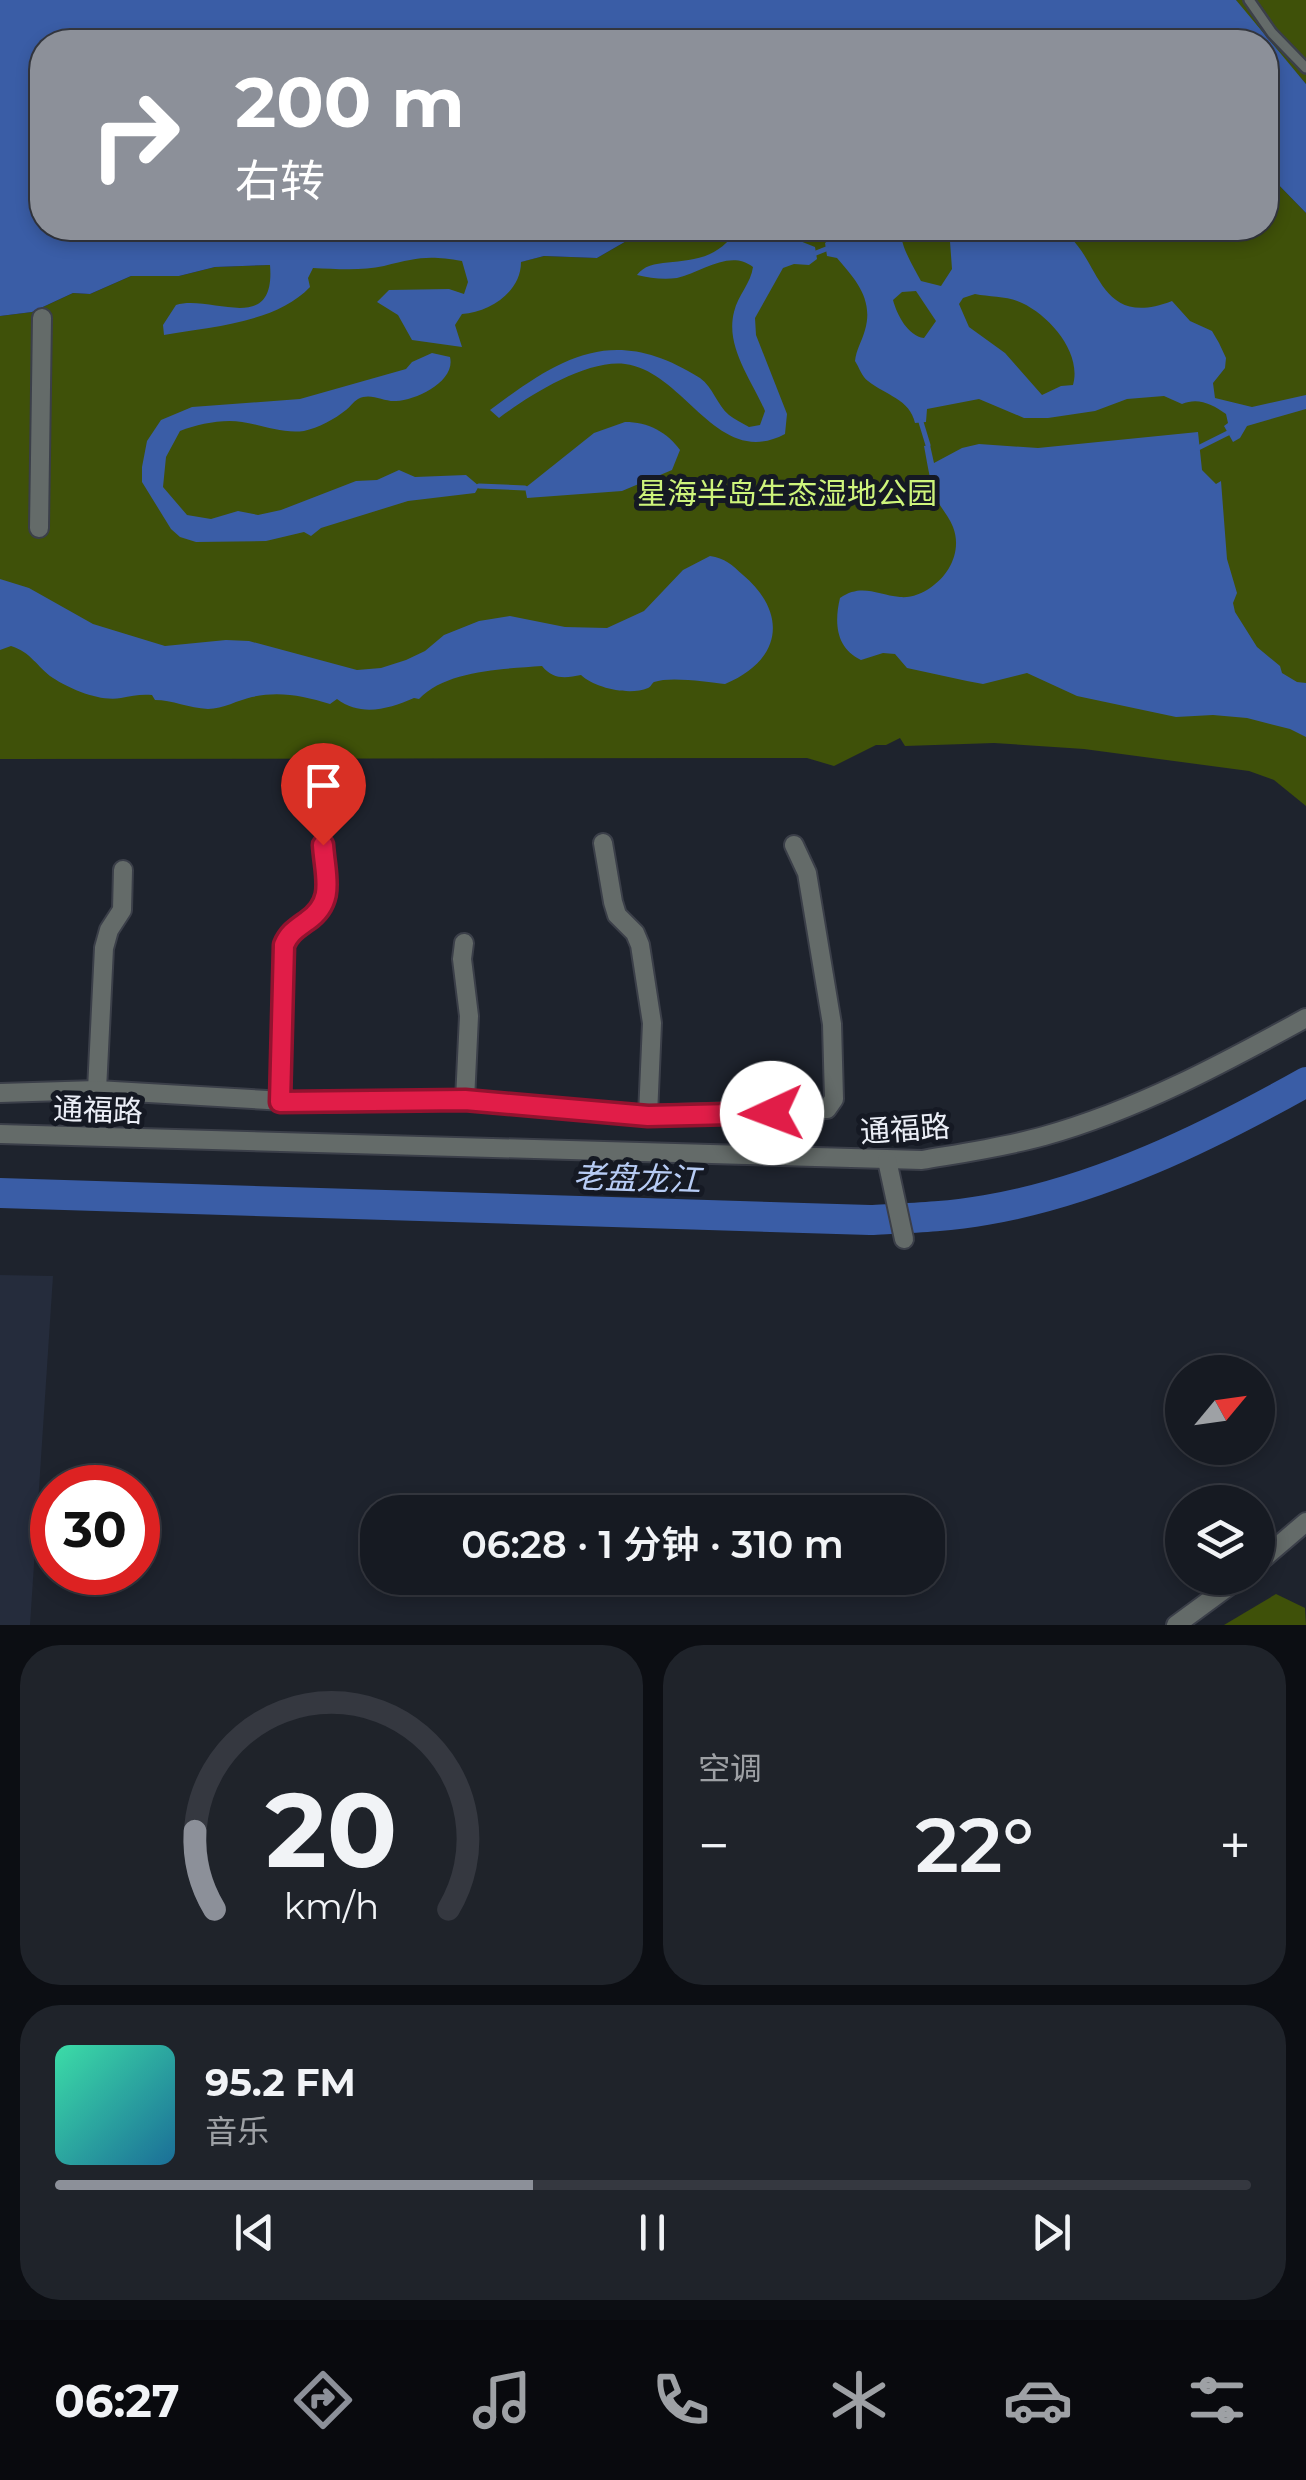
<!DOCTYPE html>
<html lang="zh">
<meta charset="utf-8">
<style>
:root{--surface:#161a22;--page:#1f232a;--text:#f1f3f6;--muted:#9ea1a5;--line:#353840;--accent:#8c9099}
body{margin:0;font-family:Montserrat,"Noto Sans SC",sans-serif;background:var(--page);color:var(--text);height:100vh;display:flex;flex-direction:column;font-size:38px;white-space:nowrap}
*{box-sizing:border-box;margin:0}
p{font-size:32px;color:var(--muted)}
.icon{flex:none;width:55px;height:55px;fill:none;stroke:currentColor;stroke-width:2;stroke-linecap:round;stroke-linejoin:round}
.map{position:relative;height:1625px;overflow:hidden}
.sheet{display:flex;flex-direction:column;gap:20px;padding:20px;background:#0c0e13;flex:1}
.sheet>*{flex:none}
.top-card{position:absolute;left:30px;top:30px;width:1248px;height:210px;border-radius:40px;box-shadow:0 5px 15px #0003,0 0 0 2px var(--line);background:#8c9099;color:#fff;overflow:hidden}
.needle{width:65px;rotate:61deg}
.tools{position:absolute;left:1165px;top:1355px;display:grid;gap:20px}
.tools a{display:grid;place-items:center;width:110px;height:110px;border-radius:50%;background:var(--surface);box-shadow:0 5px 15px #0003,0 0 0 2px var(--line);font-size:50px}
.speed{position:absolute;left:30px;top:1465px;display:flex;gap:20px;font-size:50px;font-weight:700;text-align:center}
.speed>*{display:grid;place-content:center;width:130px;height:130px;border-radius:50%;background:var(--surface);box-shadow:0 5px 15px #0003,0 0 0 2px var(--line);line-height:1}
.speed .limit{border:15px solid #d22;background:#fff;color:#111}
.pin{position:absolute;display:grid;place-items:center;width:85px;height:85px;color:#fff;margin:-102px -42px;border-radius:50% 50% 50% 0;rotate:-45deg;box-shadow:0 0 10px #0007}
.pin .icon{rotate:45deg}
.me{position:absolute;width:110px;margin:-55px;rotate:268deg;stroke-linejoin:round;filter:drop-shadow(0 0 8px #0008)}
.turn{display:flex;align-items:center;gap:35px;height:210px;padding:0 40px;font-size:45px}
.turn .icon{width:130px;height:130px;stroke-width:2.5}
.turn b{display:block;font-size:70px;line-height:85px}
.big{font-size:75px;font-weight:600;line-height:1.1}
.sheet .tile{flex:1;display:flex;flex-direction:column;justify-content:center;gap:15px;min-width:0;padding:0 35px;border-radius:40px;background:var(--page)}
.sheet .dial{align-items:center;gap:0}
.dial svg{height:260px;overflow:visible;fill:none;stroke:var(--line);stroke-width:7;stroke-linecap:round;text-anchor:middle}
.dial text{fill:var(--text);stroke:none}
.song{display:flex;align-items:center;gap:30px}
.cover{width:120px;height:120px;border-radius:15px;background:linear-gradient(135deg,hsl(160 70% 55%),hsl(200 70% 35%))}
.played{height:10px;border-radius:5px;background:linear-gradient(90deg,var(--accent) 40%,var(--line) 40%)}
.keys{display:flex;justify-content:space-around;direction:ltr}
.heat{display:flex;justify-content:space-between;align-items:center;font-size:55px;direction:ltr}
.sheet .tiles{flex:1;display:grid;gap:20px;grid-template-columns:1fr 1fr}
.tile:last-child{grid-column:span 2}
.trip{position:absolute;left:360px;top:1495px;width:585px;height:100px;border-radius:40px;background:var(--surface);box-shadow:0 5px 15px #0003,0 0 0 2px var(--line);font-weight:600;line-height:100px;text-align:center}
.dock{display:flex;height:160px;justify-content:space-around;align-items:center;background:#090a0e;color:var(--muted)}
.dock .icon{width:70px;height:70px}
.dock .current{color:var(--accent)}
.dock b{font-size:45px;color:var(--text)}
.map>svg:first-child{display:block}
</style>
<div class="map">
<svg width="1306" height="1625" viewBox="0 0 1306 1625">
<rect width="100%" height="100%" fill="#1e232d"/>
<path fill="#252c3c" d="M0 1275 53 1276 30 1625H0Z"/>
<g fill="#3f5109">
<path d="M1236 0H1306V84L1239 6Z"/>
<path d="M1265 171 1306 213V806L1274 780 1249 771 1084 749 994 743 905 746 900 738 886 745H876L834 766 807 758 0 759V316L32 312 73 293 90 294 131 276H179L215 267 270 265 354 269 427 256 520 262 544 256 597 258 649 228H1265Z"/>
<path d="M1276 1594 1305 1608 1306 1625H1224Z"/>
</g>
<g fill="#3a5da6" fill-rule="evenodd">
<path d="M0 0H1236L1306 84V213L1265 171V42H42V228H649L597 258 544 256 521 262C521 292 490 312 462 314L455 325 462 347 412 340 398 315 377 302 389 290 449 289 464 294 468 282 462 261C427 255 417 258 384 266 362 271 336 269 313 268L308 278 310 287C276 323 210 327 164 335L163 325 176 305C211 294 276 337 270 265L215 267 179 276H131L90 294 73 293 32 312 0 316Z"/>
<path d="M738 228H797L795 239 815 247 817 259 809 265 794 264 783 268 755 318 756 335 787 414 785 434C717 470 686 372 625 364 587 359 528 396 499 418L490 410C563 355 615 324 700 378 713 387 717 405 729 415 734 419 742 423 749 427L760 425 765 411C752 380 725 347 734 312 738 295 751 283 753 267 730 249 702 272 677 278 663 280 650 278 637 275 655 250 708 278 738 228Z"/>
<path d="M845 228H901C899 244 913 266 921 281L941 286 952 269 949 228C975 227 1028 223 1051 228 1102 238 1088 334 1172 301L1190 321 1212 331 1219 343 1226 358 1225 368 1213 383 1215 398 1252 407 1306 395V409L1247 426 1240 438 1233 442 1224 426 1228 423 1226 414C1212 404 1198 397 1182 404L1164 396 1127 399 1095 411 1048 418H1024L979 399 927 409 926 422 915 423C910 399 885 395 868 381 862 377 859 367 855 361 856 350 862 341 865 330 874 299 855 279 837 258L827 256 825 243ZM916 291 936 321 924 338C908 336 897 315 893 300L902 292ZM975 294C990 297 1008 296 1022 303 1050 316 1082 353 1073 385L1061 386 1042 395 1005 353 969 327 959 304 963 298Z"/>
<path d="M432 353 450 357C456 381 417 400 396 401 383 402 371 392 358 399 353 402 350 407 346 410 335 419 318 428 304 431 283 434 262 425 242 422 222 419 199 424 180 431L166 457 163 487 187 515 211 519 238 511 258 515 281 510 356 481 377 480 399 470 415 477 466 475 479 486 475 493 408 501 321 528 311 536 304 532 266 541 196 542 180 537 171 529 142 482V467L147 441 161 420 192 407 300 399 406 369 412 362Z"/>
<path d="M625 422C648 422 667 432 680 450L672 470 622 491 527 498 525 488 594 433Z"/>
<path d="M1198 432 1202 470 1216 484 1221 481 1227 559 1237 593 1233 603 1235 612 1257 647 1280 666 1282 673 1297 682 1306 683V737L1290 729 1247 718 1213 715 1176 717 1077 696 1027 673 983 684 967 681 907 668 895 654 883 653 861 660C836 648 834 623 840 598 862 583 877 595 900 597 911 598 921 594 930 588 950 575 962 550 953 527 948 514 938 506 934 492 929 477 927 461 924 446L930 445 934 463 962 448 979 444 1038 448Z"/>
<path d="M710 556C725 558 732 565 743 575 789 614 781 661 725 684 708 682 670 676 654 682 652 683 651 687 648 688 629 696 595 688 581 675 566 678 553 680 542 666 504 669 446 670 419 699L414 698C389 709 361 717 337 699L330 704C303 696 280 691 252 697 238 700 223 709 208 709 189 708 172 700 155 700L152 695C140 694 132 696 121 698 100 702 70 689 53 678 37 667 31 652 11 646L0 650V579L29 588 93 624 165 646 226 640 249 641 357 670 381 668 406 660 425 651 444 635 479 621 510 616 565 627 607 628 644 611 683 570Z"/>
</g>
<g fill="none" stroke-linecap="round" stroke-linejoin="round">
<g stroke="#3a5da6" stroke-width="5">
<path d="M816 253 826 249"/>
<path d="M921 422 928 445"/>
<path d="M1198 448 1228 433"/>
<path d="M479 486 525 488"/>
</g>
<path stroke="#3a5da6" stroke-width="30" d="M0 1193 870 1220C909 1218 947 1217 986 1210 1098 1191 1208 1137 1306 1082"/>
<g stroke="#3b3f49" stroke-width="14">
<path id="lane" d="M1249 0 1272 33 1306 68"/>
</g>
<g stroke="#3b3f49" stroke-width="22">
<g id="street">
<path d="M39 528 42 318"/>
<path d="M603 843 613 902 617 915 635 933 640 945 652 1023 648 1115"/>
<path d="M464 943 462 959 469 1016 465 1100"/>
<path d="M97 1090 104 948 109 930 122 910 123 870"/>
<path d="M0 1093 97 1090 319 1103 465 1100 648 1115 827 1109 834 1099 832 1024 807 873 794 845"/>
<path d="M280 1101 284 945C289 933 296 929 307 921 336 901 325 876 323 845"/>
<path d="M0 1134 922 1160C963 1153 1005 1147 1044 1136 1137 1110 1222 1064 1306 1018"/>
<path d="M887 1160 904 1239"/>
<path d="M1258 1563 1306 1522"/>
<path d="M1176 1625 1240 1578"/>
</g>
</g>
<use href="#lane" stroke="#646b69" stroke-width="9"/>
<use href="#street" stroke="#646b69" stroke-width="18"/>
</g>
<g fill="none" stroke-linecap="round" stroke-linejoin="round">
<g stroke="#92132f" stroke-width="25">
<path id="route" d="M323 845C325 876 336 901 307 921 296 929 289 933 284 945L280 1102 465 1100 648 1116 772 1113"/>
</g>
<use href="#route" stroke="#e11d48" stroke-width="18"/>
</g>
<g text-anchor="middle" dominant-baseline="central" stroke-width="10" stroke-linejoin="round" paint-order="stroke">
<g font-size="30" fill="#cef47b" stroke="#151923">
<text x="787" y="493">星海半岛生态湿地公园</text>
</g>
<g font-size="30" fill="#ebeef6" stroke="#151923">
<text transform="translate(98 1110) rotate(2)">通福路</text>
<text transform="translate(905 1129) rotate(-4)">通福路</text>
</g>
<g font-size="32" font-style="italic" fill="#b7ccf5" stroke="#151923">
<text transform="translate(637 1178) rotate(2)">老盘龙江</text>
</g>
</g>
</svg>
<div class="tools">
<a><svg class="needle" viewBox="-14 -14 28 28"><path d="M0-13l5 13h-10z" fill="#e53935"/><path d="M0 13l5-13h-10z" fill="#9ea1a5"/></svg></a>
<a><svg class="icon" aria-label="layers" viewBox="0 0 24 24"><path d="M12 4l9 5-9 5-9-5zM3 14l9 5 9-5"/></svg></a>
</div>
<div class="speed"><div class="limit">30</div></div>
<div class="pin" style="left:323px;top:845px;background:#d93025"><svg class="icon" aria-label="arrive" viewBox="0 0 24 24"><path d="M6 21V4h12l-3 4 3 4H6"/></svg></div>
<svg class="me" style="left:772px;top:1113px" viewBox="-20 -20 40 40"><circle r="19" fill="#fff"/><path d="M0-13L10 11 0 6-10 11z" fill="#e11d48"/></svg>
<div class="trip">06:28 · 1 分钟 · 310 m</div>
<div class="top-card">
<div class="turn"><svg class="icon" aria-label="right" viewBox="0 0 24 24"><path d="M7 20v-9h11M14 6l5 5-5 5"/></svg><div><b>200 m</b>右转</div></div>
</div>
</div>
<section class="sheet">
<div class="tiles">
<div class="tile dial"><svg viewBox="0 0 100 80">
<path d="M14 69A42 42 0 1 1 86 69"/>
<path d="M14 69A42 42 0 0 1 8 45" stroke="#8c9099"/>
<text x="50" y="56" font-size="32" font-weight="700">20</text>
<text x="50" y="72" font-size="11">km/h</text>
</svg></div>
<div class="tile"><p>空调</p>
<div class="heat"><a>−</a><b class="big">22°</b><a>+</a></div>
</div>
<div class="tile">
<div class="song"><i class="cover"></i><div><b>95.2 FM</b><p>音乐</p></div></div>
<div class="played"></div>
<div class="keys"><svg class="icon" aria-label="previous" viewBox="0 0 24 24"><path d="M18 5L8 12l10 7zM5 5v14"/></svg><svg class="icon" aria-label="pause" viewBox="0 0 24 24"><path d="M8 5v14M16 5v14"/></svg><svg class="icon" aria-label="next" viewBox="0 0 24 24"><path d="M6 5l10 7-10 7zM19 5v14"/></svg></div>
</div>
</div>
</section>
<nav class="dock">
<b>06:27</b>
<svg class="icon current" aria-label="directions" viewBox="0 0 24 24"><path d="M12 3l9 9-9 9-9-9zM9 14v-3h6M13 9l2 2-2 2"/></svg>
<svg class="icon" aria-label="music" viewBox="0 0 24 24"><path d="M9 18V5l10-2v13"/><circle cx="6" cy="18" r="3"/><circle cx="16" cy="16" r="3"/></svg>
<svg class="icon" aria-label="phone" viewBox="0 0 24 24"><path d="M5 4h4l2 5-3 2q2 4 5 5l2-3 5 2v4C11 20 4 13 5 4z"/></svg>
<svg class="icon" aria-label="climate" viewBox="0 0 24 24"><path d="M12 3v18M4 7l16 10M4 17L20 7"/></svg>
<svg class="icon" aria-label="car" viewBox="0 0 24 24"><path d="M5 17H2v-5l4-1 3-4h7l3 4 3 1v5h-3M9 17h6M6 11h13"/><circle cx="7" cy="17" r="2"/><circle cx="17" cy="17" r="2"/></svg>
<svg class="icon" aria-label="filters" viewBox="0 0 24 24"><path d="M4 7h16M4 17h16"/><circle cx="9" cy="7" r="2"/><circle cx="15" cy="17" r="2"/></svg>
</nav>
